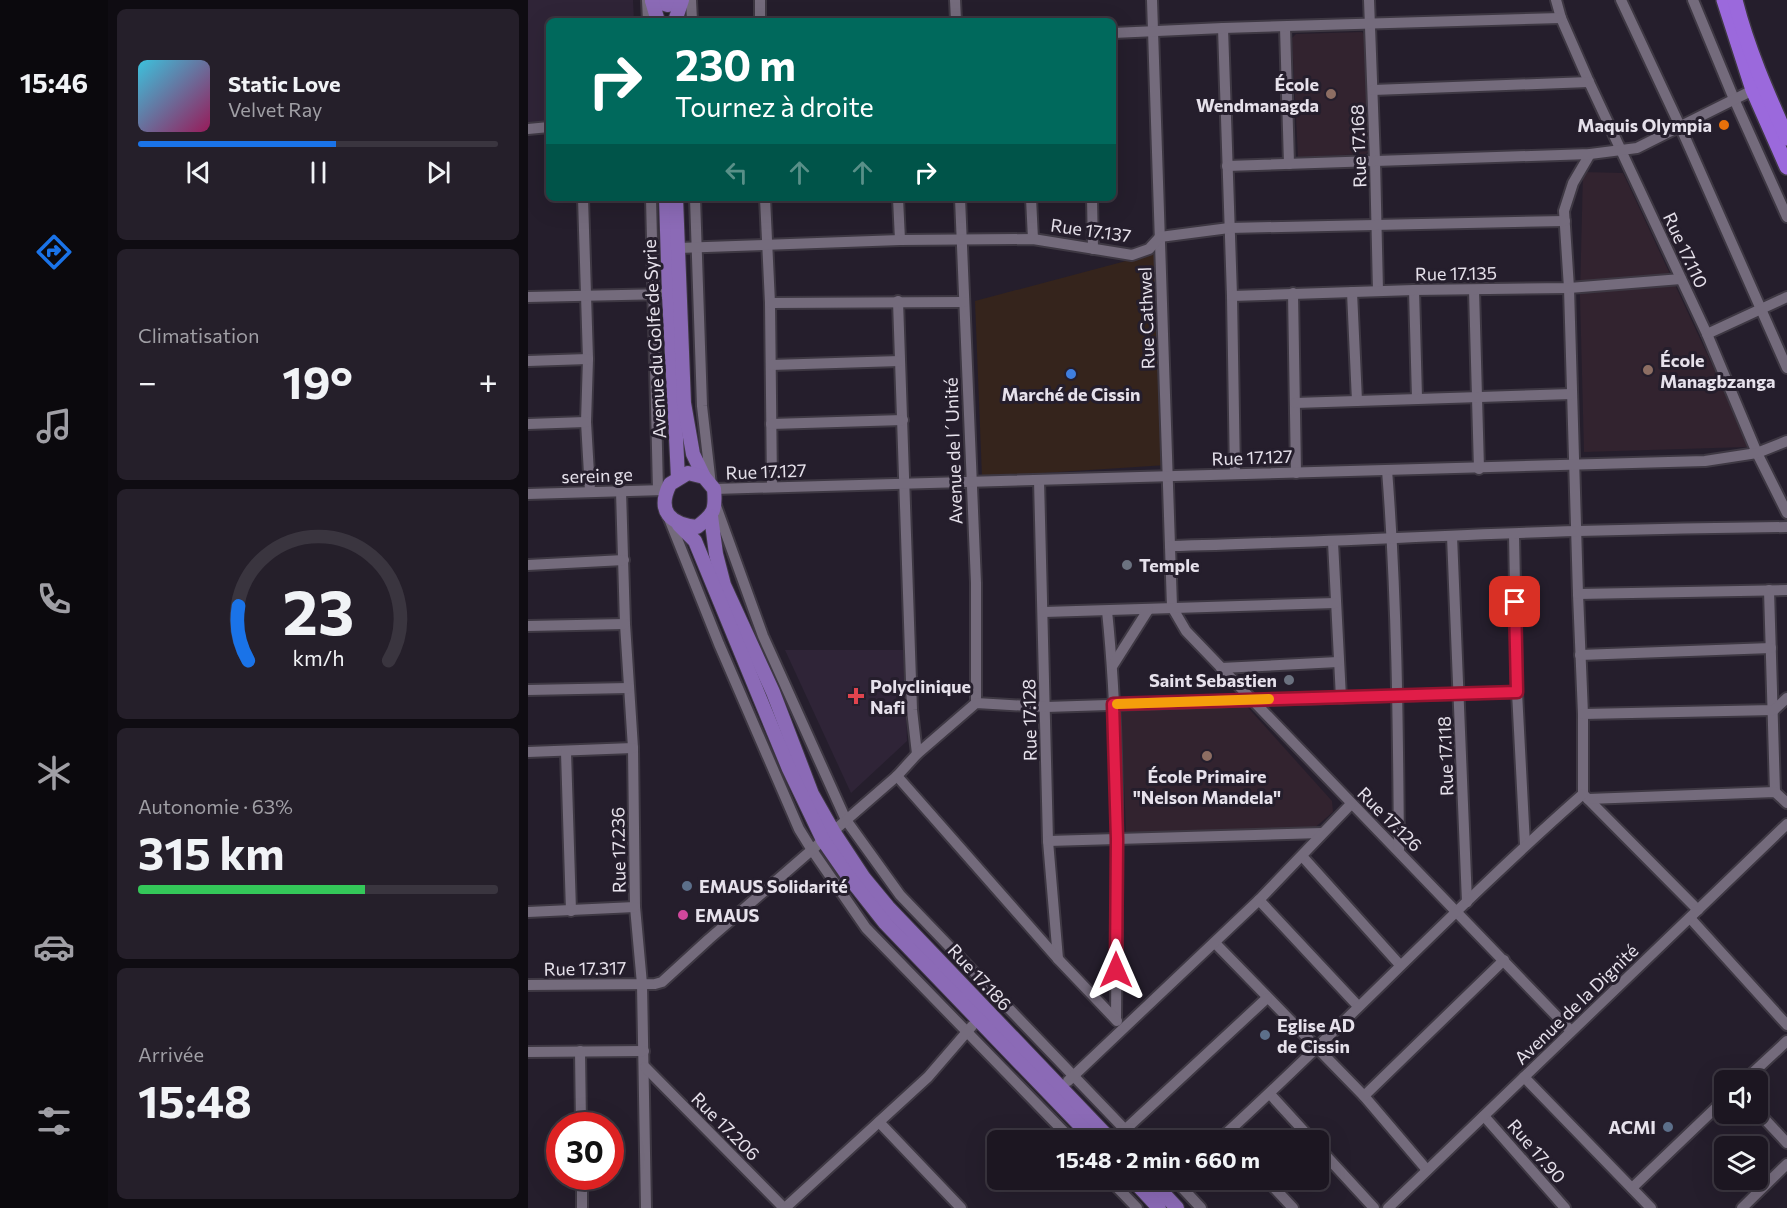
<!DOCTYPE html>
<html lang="fr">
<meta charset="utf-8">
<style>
:root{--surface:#1c1621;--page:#251f2a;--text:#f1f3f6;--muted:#a09fa5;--line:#3a353f;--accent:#1a73e8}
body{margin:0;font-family:Commissioner,sans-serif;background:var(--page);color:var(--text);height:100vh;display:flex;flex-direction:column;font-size:22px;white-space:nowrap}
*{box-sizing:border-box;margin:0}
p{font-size:20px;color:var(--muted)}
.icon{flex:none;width:33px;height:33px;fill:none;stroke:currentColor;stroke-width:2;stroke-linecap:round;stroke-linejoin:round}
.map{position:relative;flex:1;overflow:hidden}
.panel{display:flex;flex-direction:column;gap:9px;padding:9px;background:#0f0c12;width:420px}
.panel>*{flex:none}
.hud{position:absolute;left:18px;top:18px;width:570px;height:183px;border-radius:9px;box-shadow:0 6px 24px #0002,0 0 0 2px var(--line);background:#00695c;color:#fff;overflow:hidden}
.fabs{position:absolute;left:1186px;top:1070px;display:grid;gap:12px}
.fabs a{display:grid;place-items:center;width:54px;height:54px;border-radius:9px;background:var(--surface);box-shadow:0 6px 24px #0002,0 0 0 2px var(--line);font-size:30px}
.speed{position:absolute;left:18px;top:1112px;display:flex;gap:12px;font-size:30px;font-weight:700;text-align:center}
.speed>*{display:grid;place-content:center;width:78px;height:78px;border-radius:50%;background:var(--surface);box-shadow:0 6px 24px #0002,0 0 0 2px var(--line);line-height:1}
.speed .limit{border:9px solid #d22;background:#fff;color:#111}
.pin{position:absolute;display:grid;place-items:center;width:51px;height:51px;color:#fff;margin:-26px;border-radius:12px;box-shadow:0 3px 9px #0006}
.me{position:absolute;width:66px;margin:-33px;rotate:0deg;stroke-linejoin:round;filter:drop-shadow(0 0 4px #0008)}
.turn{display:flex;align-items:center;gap:21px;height:126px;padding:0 30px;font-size:27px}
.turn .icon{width:78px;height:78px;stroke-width:2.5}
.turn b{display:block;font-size:42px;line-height:51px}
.lanes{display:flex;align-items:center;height:57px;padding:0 30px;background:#0003;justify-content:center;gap:30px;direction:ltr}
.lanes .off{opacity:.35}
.big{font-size:45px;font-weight:700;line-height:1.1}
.panel .tile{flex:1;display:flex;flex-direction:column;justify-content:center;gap:9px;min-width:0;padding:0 21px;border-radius:9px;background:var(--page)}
.panel .dial{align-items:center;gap:0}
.dial svg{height:156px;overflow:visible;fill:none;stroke:var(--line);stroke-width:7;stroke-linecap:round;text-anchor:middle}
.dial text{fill:var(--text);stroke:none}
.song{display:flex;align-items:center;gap:18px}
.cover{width:72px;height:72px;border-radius:9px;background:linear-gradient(135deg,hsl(190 70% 55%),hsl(330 70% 35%))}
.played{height:6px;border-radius:3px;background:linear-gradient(90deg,var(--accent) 55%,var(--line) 55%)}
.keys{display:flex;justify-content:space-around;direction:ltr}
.heat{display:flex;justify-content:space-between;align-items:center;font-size:33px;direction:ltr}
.charge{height:9px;border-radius:4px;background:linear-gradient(90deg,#34c759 63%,var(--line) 0)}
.trip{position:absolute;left:459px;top:1130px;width:342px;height:60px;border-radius:9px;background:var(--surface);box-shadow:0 6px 24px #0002,0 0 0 2px var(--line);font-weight:700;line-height:60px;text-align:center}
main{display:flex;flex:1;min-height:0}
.dock{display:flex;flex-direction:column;width:108px;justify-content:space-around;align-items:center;background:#0b090d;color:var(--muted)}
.dock .icon{width:42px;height:42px}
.dock .on{color:var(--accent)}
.dock b{font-size:27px;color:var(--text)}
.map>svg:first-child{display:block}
</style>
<main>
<nav class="dock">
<b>15:46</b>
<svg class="icon on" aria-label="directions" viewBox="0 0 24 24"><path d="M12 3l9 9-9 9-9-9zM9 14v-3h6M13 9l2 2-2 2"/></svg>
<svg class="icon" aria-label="music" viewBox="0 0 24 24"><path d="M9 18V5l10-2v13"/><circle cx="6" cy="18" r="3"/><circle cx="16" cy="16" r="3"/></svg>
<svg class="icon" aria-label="phone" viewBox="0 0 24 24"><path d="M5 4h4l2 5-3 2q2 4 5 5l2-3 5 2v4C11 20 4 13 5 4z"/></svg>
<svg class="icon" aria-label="climate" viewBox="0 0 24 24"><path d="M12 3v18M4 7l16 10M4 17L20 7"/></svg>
<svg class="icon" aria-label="car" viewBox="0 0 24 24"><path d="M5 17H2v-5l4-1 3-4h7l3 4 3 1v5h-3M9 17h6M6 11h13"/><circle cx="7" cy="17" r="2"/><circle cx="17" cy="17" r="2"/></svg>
<svg class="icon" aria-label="filters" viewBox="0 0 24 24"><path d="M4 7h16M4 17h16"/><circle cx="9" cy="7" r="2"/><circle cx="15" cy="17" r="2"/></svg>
</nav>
<section class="panel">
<div class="tile">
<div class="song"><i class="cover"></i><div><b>Static Love</b><p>Velvet Ray</p></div></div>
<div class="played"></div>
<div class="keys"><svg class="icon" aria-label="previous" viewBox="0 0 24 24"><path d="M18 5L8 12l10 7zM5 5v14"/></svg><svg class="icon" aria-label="pause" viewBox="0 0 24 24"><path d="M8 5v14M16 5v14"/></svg><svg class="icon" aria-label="next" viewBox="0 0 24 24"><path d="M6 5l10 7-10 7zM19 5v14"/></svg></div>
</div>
<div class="tile"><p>Climatisation</p>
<div class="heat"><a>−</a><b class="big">19°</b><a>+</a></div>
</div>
<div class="tile dial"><svg viewBox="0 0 100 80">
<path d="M14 69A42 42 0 1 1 86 69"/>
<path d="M14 69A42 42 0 0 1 9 41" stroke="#1a73e8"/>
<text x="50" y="56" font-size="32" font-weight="700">23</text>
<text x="50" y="72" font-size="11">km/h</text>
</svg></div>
<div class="tile"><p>Autonomie · 63%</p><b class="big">315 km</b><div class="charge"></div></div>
<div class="tile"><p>Arrivée</p><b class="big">15:48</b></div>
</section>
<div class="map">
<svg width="1259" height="1208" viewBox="0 0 1259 1208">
<rect width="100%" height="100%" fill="#251e2c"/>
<path fill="#35241c" d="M628 253 639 465 454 477 447 301Z"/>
<g fill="#2f2437">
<path d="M0 0H105L106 21H21V122L0 123Z"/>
<path d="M257 650H377L379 741 323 793Z"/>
</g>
<g fill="#32232f">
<path d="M834 32 837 36 841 151 838 154 770 157 764 38 768 34Z"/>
<path d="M1055 172 1095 173 1221 444 1219 447 1056 452 1052 296Z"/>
<path d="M715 702 804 801 805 812 784 830 598 832 593 711Z"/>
</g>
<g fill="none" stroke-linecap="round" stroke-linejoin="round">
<g stroke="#3e3843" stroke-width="14">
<g id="minor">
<path d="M119 0 120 21"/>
<path d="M163 0 164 21"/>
<path d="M232 0V21"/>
<path d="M427 0 428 21"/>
<path d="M624 0 644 607 658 631 1043 1031"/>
<path d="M841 0 847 161 850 291"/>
<path d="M1028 0 1033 18 1061 82 1179 334 1229 453 1259 513"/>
<path d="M1093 0 1152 126 1259 368"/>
<path d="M1165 0 1206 99 1259 217"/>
<path d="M757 27 761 164"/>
<path d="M695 28 704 296 707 474"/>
<path d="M585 33 695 28 1033 18"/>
<path d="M845 90 1061 82"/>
<path d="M0 129 21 127"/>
<path d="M1062 154 1045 183 1036 211 1041 288 1050 594 1055 714V794L1170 910"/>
<path d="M699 166 1062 154 1109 148 1225 90"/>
<path d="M55 198 60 359 58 422 62 491"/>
<path d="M123 198 130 490"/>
<path d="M167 198 174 406 183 485"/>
<path d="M237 198 242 303 244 487"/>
<path d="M370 198 372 240"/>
<path d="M432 198 448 583V703"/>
<path d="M503 198 505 239"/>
<path d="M564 198 565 249"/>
<path d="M150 248 372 240 505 239 604 255 621 249 632 237 701 228 1037 221"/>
<path d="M886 290 889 398"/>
<path d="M946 290 951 469"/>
<path d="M824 292 829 401"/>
<path d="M765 293 768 473"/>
<path d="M704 296 886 290 1041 288 1153 279"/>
<path d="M0 297 141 294"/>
<path d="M370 301 384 710 389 754"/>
<path d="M242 303 436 302"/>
<path d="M1179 334 1259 297"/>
<path d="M0 361 60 359"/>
<path d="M243 365 372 361"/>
<path d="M767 403 1044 394"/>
<path d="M0 424 58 422"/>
<path d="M243 424 375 420"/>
<path d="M859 470C869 597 870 724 871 851"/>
<path d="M511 480 520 841 530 959"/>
<path d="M186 489 1177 461 1229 453 1259 441"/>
<path d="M93 491 97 624 105 748 107 907 114 984 118 1208"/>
<path d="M0 494 136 490"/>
<path d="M188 506 235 636 318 820 372 895 607 1140"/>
<path d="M140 516 191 644 271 829 284 850 338 928 544 1140"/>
<path d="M986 534 989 692 997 845"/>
<path d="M924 536 939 902"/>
<path d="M805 542 813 698"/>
<path d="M642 546C778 543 914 535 1050 531 1120 529 1189 528 1259 527"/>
<path d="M0 565 96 560"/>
<path d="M1241 590 1247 792"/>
<path d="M1050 594 1259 590"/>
<path d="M579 611C593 746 589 883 588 1019"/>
<path d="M516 612 807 603"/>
<path d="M0 626 97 624"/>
<path d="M1052 655 1243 648"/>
<path d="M585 665 620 610"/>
<path d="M693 668 810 662"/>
<path d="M0 690 101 688"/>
<path d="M1055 714 1246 710 1259 698"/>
<path d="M0 752 105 748"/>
<path d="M38 752 43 911"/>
<path d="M369 776 530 959 589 1021"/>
<path d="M1060 799 1247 792 1259 803"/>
<path d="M520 841 794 833"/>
<path d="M774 856 872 965"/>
<path d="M731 900 830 1006"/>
<path d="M0 912 107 907"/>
<path d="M1162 918 1259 1025"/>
<path d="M687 943 836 1096 899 1170"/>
<path d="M0 985 127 984 134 982 181 939 369 776 389 754 448 703 518 707 989 692"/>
<path d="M52 1051 53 1125"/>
<path d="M0 1052 116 1051"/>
<path d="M117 1067 256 1208"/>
<path d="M996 1077 1123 1208"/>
<path d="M1217 1080 1259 1041"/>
<path d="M540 1081 731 900 823 804"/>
<path d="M742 1094 784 1140"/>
<path d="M836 1096 976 960"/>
<path d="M1230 1112 1259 1143"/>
<path d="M956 1116 1037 1208"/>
<path d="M351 1122 433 1208"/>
<path d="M586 1140 739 998"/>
<path d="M691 1140C815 1027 929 905 1055 794"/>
<path d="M790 1147 846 1208"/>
<path d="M54 1176V1208"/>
<path d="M581 1179 609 1208"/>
<path d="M646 1179 673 1208"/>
<path d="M738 1179 765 1208"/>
<path d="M1104 1188 1197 1099"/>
<path d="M257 1208 400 1077 444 1026"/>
<path d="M860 1208 1259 824"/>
<path d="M1214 1208 1259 1164"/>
</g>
</g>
<g stroke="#3e3843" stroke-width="16">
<g id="major">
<path d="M124 0 140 5 148 0"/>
<path d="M124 1 130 21"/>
<path d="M147 21 154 0"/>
<path d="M138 198 141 294 150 478"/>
<path d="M148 198 156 403 165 454 176 477"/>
<path d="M160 473 176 477 186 489C188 510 186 514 169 527 143 524 128 512 142 484Z"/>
<path d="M183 516 188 554 196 585 245 692 284 794 305 831 336 878 360 907 583 1140"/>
<path d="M151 525 167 541 261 769 295 840 320 876 357 923 566 1140"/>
<path d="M604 1179 631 1208"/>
<path d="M622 1179 649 1208"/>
</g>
</g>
<g stroke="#3e3843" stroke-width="18">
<g id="highway">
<path d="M1196 0 1225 90 1259 167"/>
<path d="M1207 0C1219 48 1239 93 1259 138"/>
</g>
</g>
<use href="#minor" stroke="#746b7c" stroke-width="10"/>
<use href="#major" stroke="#8b6ab6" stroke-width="14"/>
<use href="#highway" stroke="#9b69dc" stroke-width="15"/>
</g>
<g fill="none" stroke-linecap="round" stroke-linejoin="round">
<g stroke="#92132f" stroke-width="15">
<path id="route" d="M588 970 589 839 585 704 989 692 987 602"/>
</g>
<use href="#route" stroke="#e11d48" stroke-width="10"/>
<path stroke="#f59e0b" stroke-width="10" d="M589 704 741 699"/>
</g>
<g fill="#8d6e63" stroke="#251e2c" stroke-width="2">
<circle cx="803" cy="94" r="6"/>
<circle cx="1120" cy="370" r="6"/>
<circle cx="679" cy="756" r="6"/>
</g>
<circle fill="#e8710a" stroke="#251e2c" stroke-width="2" cx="1196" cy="125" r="6"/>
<circle fill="#3f7fe0" stroke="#251e2c" stroke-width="2" cx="543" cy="374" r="6"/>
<g fill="#6b7280" stroke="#251e2c" stroke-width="2">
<circle cx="599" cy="565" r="6"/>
<circle cx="761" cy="680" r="6"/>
</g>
<path fill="#e0444e" stroke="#251e2c" stroke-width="2" d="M325 687h6v6h6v6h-6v6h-6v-6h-6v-6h6z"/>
<g fill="#5c6f8a" stroke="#251e2c" stroke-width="2">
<circle cx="159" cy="886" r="6"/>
<circle cx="737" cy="1035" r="6"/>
<circle cx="1140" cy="1127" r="6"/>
</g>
<circle fill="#d1479c" stroke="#251e2c" stroke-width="2" cx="155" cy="915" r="6"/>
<g text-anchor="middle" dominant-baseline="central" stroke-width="6" stroke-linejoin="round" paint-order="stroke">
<g font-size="18" font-weight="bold" fill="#e6e1eb" stroke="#251e2c" text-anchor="start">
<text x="791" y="84" text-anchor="end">École<tspan x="791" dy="21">Wendmanagda</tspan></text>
<text x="1184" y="125" text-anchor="end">Maquis Olympia</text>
<text x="1132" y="360">École<tspan x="1132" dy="21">Managbzanga</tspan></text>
<text x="543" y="394" text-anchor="middle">Marché de Cissin</text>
<text x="611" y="565">Temple</text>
<text x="749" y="680" text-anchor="end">Saint Sebastien</text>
<text x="342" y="686">Polyclinique<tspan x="342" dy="21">Nafi</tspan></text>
<text x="679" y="776" text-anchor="middle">École Primaire<tspan x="679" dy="21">"Nelson Mandela"</tspan></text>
<text x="171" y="886">EMAUS Solidarité</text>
<text x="167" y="915">EMAUS</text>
<text x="749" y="1025">Eglise AD<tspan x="749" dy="21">de Cissin</tspan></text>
<text x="1128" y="1127" text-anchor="end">ACMI</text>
</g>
<g font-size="18" fill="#e6e1eb" stroke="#251e2c">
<text transform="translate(830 146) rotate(-92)">Rue 17.168</text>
<text transform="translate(563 230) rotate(8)">Rue 17.137</text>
<text transform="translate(1158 250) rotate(65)">Rue 17.110</text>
<text transform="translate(928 273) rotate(-1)">Rue 17.135</text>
<text transform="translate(618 318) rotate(-92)">Rue Cathwel</text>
<text transform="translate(126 339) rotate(-93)">Avenue du Golfe de Syrie</text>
<text transform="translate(425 451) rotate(-92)">Avenue de l´Unité</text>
<text transform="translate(724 457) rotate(-2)">Rue 17.127</text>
<text transform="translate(238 471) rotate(-2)">Rue 17.127</text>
<text transform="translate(69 475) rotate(-2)">serein ge</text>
<text transform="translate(501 720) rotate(-91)">Rue 17.128</text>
<text transform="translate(917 756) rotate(-92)">Rue 17.118</text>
<text transform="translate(862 819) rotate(45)">Rue 17.126</text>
<text transform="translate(90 850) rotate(-91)">Rue 17.236</text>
<text transform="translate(57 968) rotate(-1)">Rue 17.317</text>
<text transform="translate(452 977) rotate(47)">Rue 17.186</text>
<text transform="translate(1048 1004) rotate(-44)">Avenue de la Dignité</text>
<text transform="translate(198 1126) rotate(45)">Rue 17.206</text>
<text transform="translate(1009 1151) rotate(49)">Rue 17.90</text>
</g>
</g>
</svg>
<div class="fabs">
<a><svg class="icon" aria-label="sound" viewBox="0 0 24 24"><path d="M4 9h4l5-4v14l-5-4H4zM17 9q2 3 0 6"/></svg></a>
<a><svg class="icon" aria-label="layers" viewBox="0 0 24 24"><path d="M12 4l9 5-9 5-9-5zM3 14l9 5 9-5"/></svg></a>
</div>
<div class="speed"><div class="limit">30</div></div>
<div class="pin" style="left:987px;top:602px;background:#d93025"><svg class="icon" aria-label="arrive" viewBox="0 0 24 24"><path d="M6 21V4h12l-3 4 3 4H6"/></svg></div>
<svg class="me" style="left:588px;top:970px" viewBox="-20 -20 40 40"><path d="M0-17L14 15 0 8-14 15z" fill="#e11d48" stroke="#fff" stroke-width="4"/></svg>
<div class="trip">15:48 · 2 min · 660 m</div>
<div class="hud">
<div class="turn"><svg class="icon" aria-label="right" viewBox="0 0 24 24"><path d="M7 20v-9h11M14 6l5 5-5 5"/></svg><div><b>230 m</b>Tournez à droite</div></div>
<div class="lanes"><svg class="icon off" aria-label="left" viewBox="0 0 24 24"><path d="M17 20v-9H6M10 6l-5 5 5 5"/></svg><svg class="icon off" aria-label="ahead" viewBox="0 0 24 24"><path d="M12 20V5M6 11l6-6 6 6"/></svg><svg class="icon off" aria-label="ahead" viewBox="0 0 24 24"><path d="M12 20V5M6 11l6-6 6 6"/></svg><svg class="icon" aria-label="right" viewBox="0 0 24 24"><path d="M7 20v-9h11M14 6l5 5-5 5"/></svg></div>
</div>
</div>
</main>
